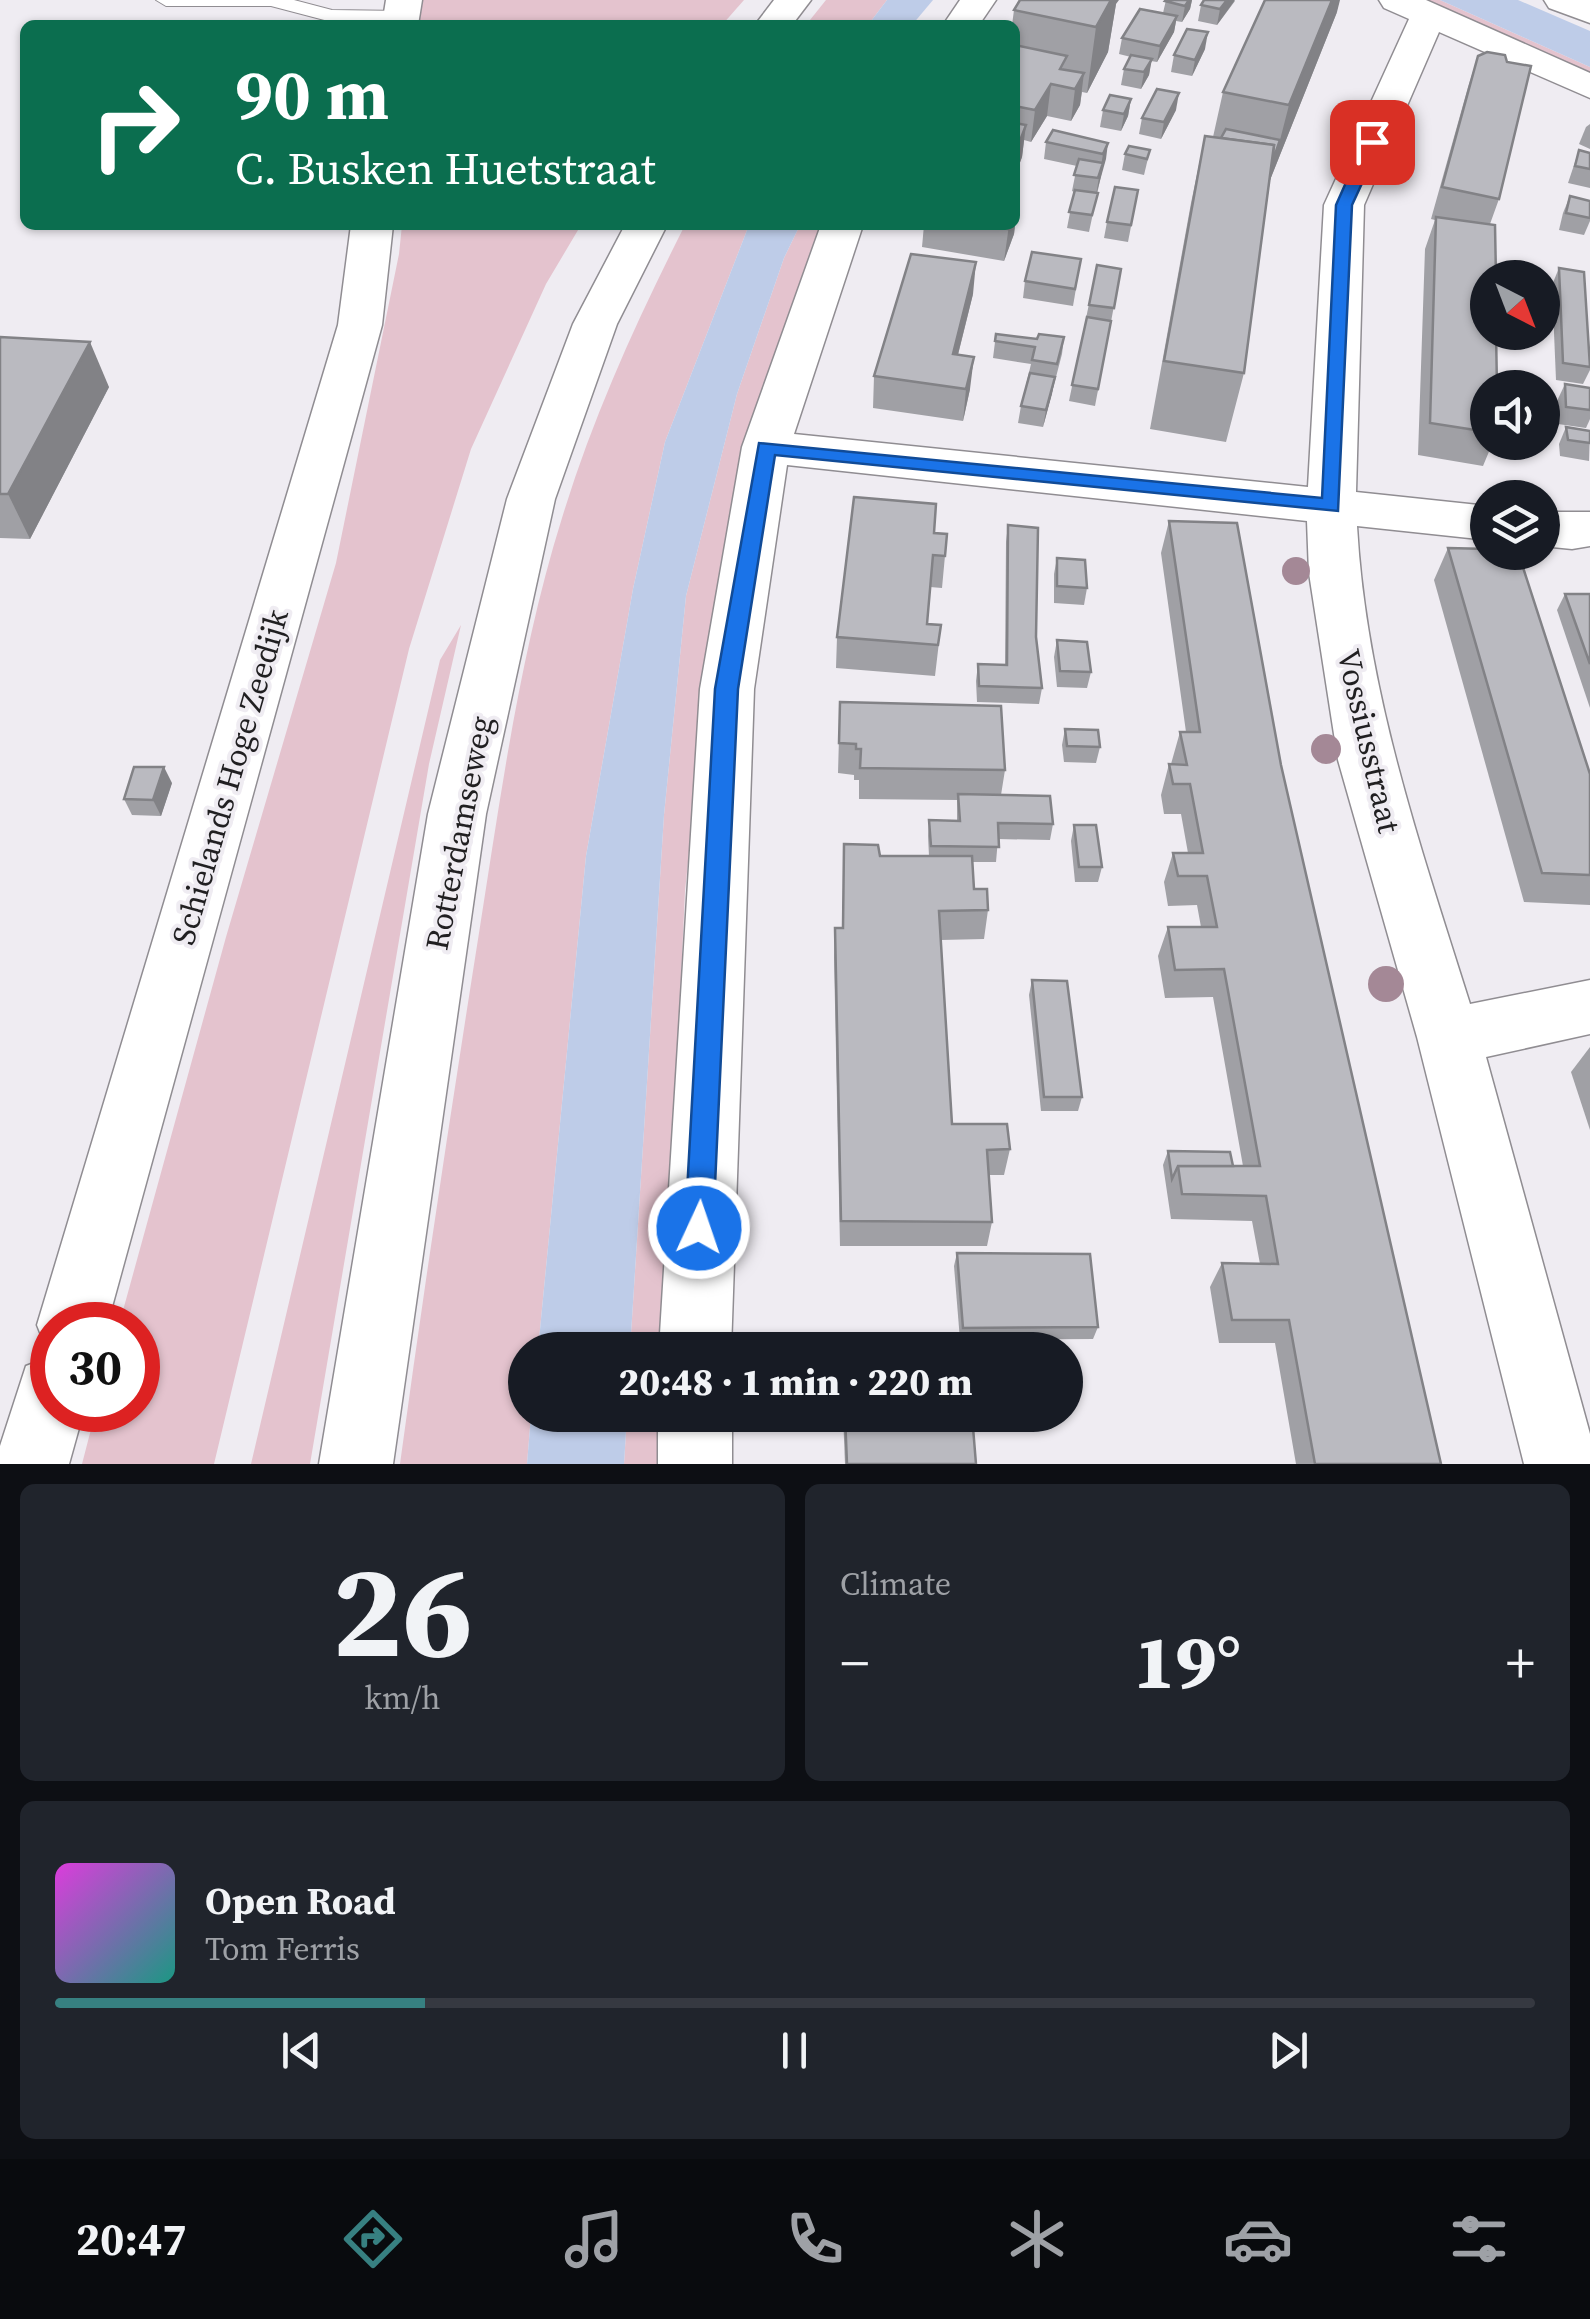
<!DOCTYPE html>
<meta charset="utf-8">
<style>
:root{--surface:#171b24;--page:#20242c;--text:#f1f3f6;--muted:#9ea1a6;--line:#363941;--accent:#378081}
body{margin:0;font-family:"Source Serif 4",serif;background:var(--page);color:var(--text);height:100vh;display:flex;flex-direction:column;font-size:38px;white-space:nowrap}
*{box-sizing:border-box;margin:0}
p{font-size:32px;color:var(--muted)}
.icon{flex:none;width:55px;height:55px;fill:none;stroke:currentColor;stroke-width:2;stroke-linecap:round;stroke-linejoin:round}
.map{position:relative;height:1464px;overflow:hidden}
.details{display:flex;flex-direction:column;gap:20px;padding:20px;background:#0d0f14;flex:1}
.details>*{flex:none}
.hud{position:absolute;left:20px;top:20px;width:1000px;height:210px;border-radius:15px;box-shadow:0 2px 8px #0004;background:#0b6e4f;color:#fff;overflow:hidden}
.needle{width:65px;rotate:138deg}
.fabs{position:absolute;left:1470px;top:260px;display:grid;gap:20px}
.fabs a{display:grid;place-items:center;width:90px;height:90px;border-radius:50%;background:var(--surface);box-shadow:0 2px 8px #0004;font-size:50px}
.speed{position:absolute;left:30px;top:1302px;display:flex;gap:20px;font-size:50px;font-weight:700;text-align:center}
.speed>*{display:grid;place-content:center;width:130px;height:130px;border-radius:50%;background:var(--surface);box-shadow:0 2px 8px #0004;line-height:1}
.speed .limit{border:15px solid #d22;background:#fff;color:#111}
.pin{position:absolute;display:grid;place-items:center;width:85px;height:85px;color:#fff;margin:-42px;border-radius:20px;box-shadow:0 5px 15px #0006}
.me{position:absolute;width:110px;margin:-55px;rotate:3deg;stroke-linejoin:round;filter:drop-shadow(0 0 8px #0008)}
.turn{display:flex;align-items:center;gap:35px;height:210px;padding:0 50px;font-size:45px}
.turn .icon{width:130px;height:130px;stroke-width:2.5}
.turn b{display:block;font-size:70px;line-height:85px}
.big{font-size:75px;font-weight:800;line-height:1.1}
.details .tile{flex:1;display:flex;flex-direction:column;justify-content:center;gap:15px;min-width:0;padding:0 35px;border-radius:15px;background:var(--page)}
.details .dial{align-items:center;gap:0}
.dial b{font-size:130px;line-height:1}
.song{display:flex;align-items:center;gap:30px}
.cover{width:120px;height:120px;border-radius:15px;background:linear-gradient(135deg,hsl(300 70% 55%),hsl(170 70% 35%))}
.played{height:10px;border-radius:5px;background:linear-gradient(90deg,var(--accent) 25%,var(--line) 25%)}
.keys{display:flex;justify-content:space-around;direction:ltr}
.heat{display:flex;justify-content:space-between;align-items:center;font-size:55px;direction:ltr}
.details .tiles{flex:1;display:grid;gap:20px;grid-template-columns:1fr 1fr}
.tile:last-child{grid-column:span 2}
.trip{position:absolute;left:508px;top:1332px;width:575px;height:100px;border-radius:50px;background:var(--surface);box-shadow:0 2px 8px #0004;font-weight:800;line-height:100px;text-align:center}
.tabs{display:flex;height:160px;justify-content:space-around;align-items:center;background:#090b0e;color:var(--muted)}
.tabs .icon{width:70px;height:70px}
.tabs .active{color:var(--accent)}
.tabs b{font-size:45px;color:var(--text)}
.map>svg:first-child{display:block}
</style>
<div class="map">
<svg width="1590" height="1464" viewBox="0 0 1590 1464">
<rect width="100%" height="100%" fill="#efecf2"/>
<g fill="#e4c3ce">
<path d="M423 0H744L722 25H419Z"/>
<path d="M826 0H887L868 25H806Z"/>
<path d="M1415 0H1440L1590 67V78Z"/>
<path d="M402 225H581L546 284 471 449 409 649 214 1464H82L96 1410H138V1325H119L226 937 336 563 399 254Z"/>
<path d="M685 225H749L665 442 633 589 586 856 538 1350H525V1415H531L527 1464H400C424 1287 451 1110 479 933 501 794 520 652 562 518 593 416 637 320 685 225Z"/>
<path d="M800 225H824L793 301 745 445 715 599 685 891 664 1350H630L664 815 686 596 737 394 784 258Z"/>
<path d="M461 625 429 764 310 1464H251L440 660Z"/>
<path d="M627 1415H661L659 1464H624Z"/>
</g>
<g fill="#becce8">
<path d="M887 0H933L912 25H868Z"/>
<path d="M1440 0H1518L1590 31V67Z"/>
<path d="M749 225H800L784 258 737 394 686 596 664 815 630 1350H538L586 856 633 589 665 442Z"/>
<path d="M531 1415H627L624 1464H527Z"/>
</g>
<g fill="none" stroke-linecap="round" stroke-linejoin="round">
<g stroke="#908d92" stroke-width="2">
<path id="service" d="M156 0H294L332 10 402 11 412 17 402 23 332 22 271 6H166Z"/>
</g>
<g stroke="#908d92" stroke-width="3">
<g id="minor">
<path d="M386 0H422L418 25H382Z"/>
<path d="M960 0H996L979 25H943Z"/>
<path d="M1379 0H1426L1590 73V98L1439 32 1364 205 1356 492 1488 506V540L1357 526C1366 691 1421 848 1470 1004L1590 980V1034L1486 1057 1590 1434V1464H1524L1417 1037 1338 760 1309 573 1307 521 787 465 754 689 731 1350H659L700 689 742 447 821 225H863L794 434 1308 487 1324 205 1409 19 1384 8Z"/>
<path d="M1544 0H1590V23L1549 8Z"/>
<path d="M351 225H393L382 325 107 1325H52V1352L47 1350 37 1325 338 325Z"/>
<path d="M1542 512H1590V546L1572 549 1542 546Z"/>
<path d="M52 1356V1410H84L69 1464H0V1446L26 1366Z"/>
<rect x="658" y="1415" width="74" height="49"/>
</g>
</g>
<g stroke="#908d92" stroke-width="3">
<g id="secondary">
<path d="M774 0H811L792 25H755Z"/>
<path d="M625 225H667L617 324 555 499 486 814 393 1464H319L428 814 507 499 573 324Z"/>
</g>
</g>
<use href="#service" fill="#fff" fill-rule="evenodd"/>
<use href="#minor" fill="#fff" fill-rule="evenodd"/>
<use href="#secondary" fill="#fff" fill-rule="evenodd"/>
</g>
<g fill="#a48896">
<circle cx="1296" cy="571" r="14"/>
<circle cx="1326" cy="749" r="15"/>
<circle cx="1386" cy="984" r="18"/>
</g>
<g fill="#a0a0a5">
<path d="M1166 0H1192L1190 9 1182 22 1176 21 1174 32 1157 62 1151 61 1149 75 1141 89 1121 85 1124 69 1131 57 1119 54 1122 38 1163 13Z"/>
<path d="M1235 1 1217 25 1198 21 1201 5Z"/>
<path d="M1116 4 1108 52 1087 93 1082 92 1080 105 1071 121 1047 116 1031 142 1024 140 1022 157 1015 176V25H1012L1014 10Z"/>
<path d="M1337 12 1270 180 1244 373 1226 442 1150 429 1191 203 1205 136 1213 137 1223 92Z"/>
<path d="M1205 49 1192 76 1171 72 1174 55Z"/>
<path d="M1478 56 1499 199 1490 224 1488 442H1493L1483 466 1418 455 1425 249 1435 220 1431 219 1468 87Z"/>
<path d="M1131 99 1128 116 1121 131 1100 127 1103 110Z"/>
<path d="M1176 110 1161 139 1139 134 1142 118Z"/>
<path d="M1590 124V149L1579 144 1586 127Z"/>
<path d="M1046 142 1108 143 1089 232 1067 228 1074 192 1072 191 1077 166 1044 159Z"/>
<path d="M1150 150 1144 175 1122 170 1125 154Z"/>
<path d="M1579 150 1590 153V188L1568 183Z"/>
<path d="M1138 190 1128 242 1104 238 1107 222Z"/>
<path d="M1570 196 1590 201V221L1584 235 1559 230 1563 213Z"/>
<path d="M924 225H1015L1014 234 1004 261 922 247Z"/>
<path d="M1081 259 1073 306 1023 298 1025 281Z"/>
<path d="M1097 265 1121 269 1095 406 1069 401Z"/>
<path d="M1559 268 1590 354V370L1583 384 1556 380 1552 285Z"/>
<path d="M973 294 958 355 970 389 963 421 873 408 874 376Z"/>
<path d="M996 334 1037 339 1064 337 1062 354 1043 427 1018 423 1021 406 1031 364 993 358Z"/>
<path d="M0 337 109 387 30 539 0 538Z"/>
<path d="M1565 384 1590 388V419L1586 428 1558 424 1557 401Z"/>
<path d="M1566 427 1590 431 1589 461 1560 456 1559 444Z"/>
<path d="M1169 521 1281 765 1441 1464H1296L1275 1343H1219L1210 1287 1222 1263 1260 1264 1252 1221 1171 1219 1163 1165 1168 1151 1233 1166H1243L1213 997 1165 998 1158 956 1168 927H1201L1197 905 1168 906 1164 882 1173 853H1188L1181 814H1164L1161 795 1169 764H1171L1180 732H1186L1161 553Z"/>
<path d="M1008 525 1036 637 1042 688 1039 704 977 702 976 681 978 664 1005 665 1006 542Z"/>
<path d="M934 533 947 534 942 588 930 587 927 624 941 625 935 676 836 668 837 637Z"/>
<path d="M1448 548 1590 774V905L1524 902 1434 580Z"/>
<path d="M1057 558 1087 588 1084 605 1054 603V574Z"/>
<path d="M1565 594H1590V708L1557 610Z"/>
<path d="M1057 640 1091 672 1087 688 1057 687 1054 657Z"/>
<path d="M840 702 1005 770 1001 795 1053 824 1050 840 998 839 996 862H972L974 889 988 910 984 939 941 940 952 1124 1010 1149 1004 1175H989L992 1222 987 1246H840L834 957 835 928H842L880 856H929L928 836 929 820 957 821V800L859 799V780H854V775L838 773Z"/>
<path d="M1065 729 1100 747 1096 763 1064 762 1062 745Z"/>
<path d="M172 783 161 816 132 815 124 799Z"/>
<path d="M1074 825 1102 867 1098 882H1075L1071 841Z"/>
<path d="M1032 980 1082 1097 1078 1111H1041L1029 995Z"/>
<path d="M1590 1047V1130L1571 1072Z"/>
<path d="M957 1253 1098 1327 1093 1339 960 1340 954 1266Z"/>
<path d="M843 1415H972L976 1464H845Z"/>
</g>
<g fill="#828286">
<path d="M1108 0H1119L1116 4 1108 52 1087 93 1096 27Z"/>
<path d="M1189 0H1192L1190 9 1182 22 1185 6Z"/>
<path d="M1227 0H1235L1217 25 1220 9Z"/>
<path d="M1332 0H1340L1337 12 1262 200 1270 168 1280 140 1289 105Z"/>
<path d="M1177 16 1174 32 1157 62 1160 46Z"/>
<path d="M1208 32 1205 49 1192 76 1195 60Z"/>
<path d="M1152 59 1149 75 1141 89 1144 72Z"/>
<path d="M1084 73 1080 105 1071 121 1075 89Z"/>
<path d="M1051 84 1047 116 1031 142 1035 110Z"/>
<path d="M1179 93 1176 110 1161 139 1164 122Z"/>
<path d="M1131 99 1128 116 1121 131 1124 114Z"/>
<path d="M1026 125 1022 157 1015 176V154Z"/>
<path d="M1108 143 1106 159 1096 195 1103 154Z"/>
<path d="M1009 225H1015L1014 234 1004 261Z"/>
<path d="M976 262 973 294 950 386 953 354Z"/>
<path d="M90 342 109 387 30 539 8 494Z"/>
<path d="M974 357 970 389 963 421 966 389Z"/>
<path d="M1055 377 1052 394 1043 427 1046 410Z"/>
<path d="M164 767 172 783 161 816 153 800Z"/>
</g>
<g fill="#babac0" stroke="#828286" stroke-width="2.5">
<path d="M1020 0H1111L1096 27 1014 10Z"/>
<path d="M1166 0H1189L1185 6 1165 1Z"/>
<path d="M1204 0H1227L1220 9 1201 5Z"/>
<path d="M1265 0H1332L1289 105 1223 92Z"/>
<path d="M1140 9 1177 16 1160 46 1122 38Z"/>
<path d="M1187 29 1208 32 1195 60 1174 55Z"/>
<path d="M1015 45 1067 56 1060 69 1084 73 1075 89 1051 84 1035 110 1015 106Z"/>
<path d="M1487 52 1505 55 1507 62 1531 66 1499 199 1442 187 1478 56Z"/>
<path d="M1131 55 1152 59 1144 72 1124 69Z"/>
<path d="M1157 89 1179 93 1164 122 1142 118Z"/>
<path d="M1110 95 1131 99 1124 114 1103 110Z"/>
<path d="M1015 123 1026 125 1015 154Z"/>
<path d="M1226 129 1280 140 1272 163 1274 145 1221 138Z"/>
<path d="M1053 130 1108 143 1103 154 1046 142Z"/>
<path d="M1205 136 1274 145 1244 373 1164 361Z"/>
<path d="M1129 146 1150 150 1147 159 1125 154Z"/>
<path d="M1579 150 1590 153V169L1575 166Z"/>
<path d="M1079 159 1103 163 1098 178 1074 175Z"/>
<path d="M1115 187 1138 190 1131 225 1107 222Z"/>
<path d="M1075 190 1098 193 1092 215 1069 212Z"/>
<path d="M1570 196 1590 201V218L1566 213Z"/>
<path d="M1436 217 1495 225 1496 278H1488V332H1496L1497 388H1488V432L1430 423Z"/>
<path d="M986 225H1009L1008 229Z"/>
<path d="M1032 252 1081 259 1075 289 1025 281Z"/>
<path d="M911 254 976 262 953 354 974 357 966 389 874 376Z"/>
<path d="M1097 265 1121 269 1114 308 1089 305Z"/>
<path d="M1559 268 1584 272 1590 367 1563 363Z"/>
<path d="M1087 317 1111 321 1098 389 1072 385Z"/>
<path d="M996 334 1037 339 1039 334 1064 337 1057 364 1032 360 1035 347 995 341Z"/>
<path d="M0 337 90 342 8 494H0Z"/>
<path d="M1030 373 1055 377 1046 410 1021 406Z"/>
<path d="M1565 384 1590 388V410L1566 407Z"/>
<path d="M1566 427 1590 431V443L1568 440Z"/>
<path d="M854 497 936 504 934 533 947 534 945 556 933 555 927 624 941 625 938 645 837 637Z"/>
<path d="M1169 521 1237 523 1281 765 1441 1464H1315L1289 1320H1232L1222 1263 1278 1264 1266 1196 1182 1194 1178 1166H1260L1224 969 1175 970 1168 927H1217L1207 876H1178L1173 853H1203L1190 784H1173L1169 764 1187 765 1180 732H1200Z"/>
<path d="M1008 525 1038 528 1036 637 1042 688 979 686 978 664 1007 665Z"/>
<path d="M1448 548 1488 549V552H1518L1590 774V875L1542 873Z"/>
<path d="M1057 558 1085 560 1087 588 1057 586Z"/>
<path d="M1565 594H1590V664Z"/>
<path d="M1057 640 1087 642 1091 672 1060 671Z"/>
<path d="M840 702 1001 706 1005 770 860 768 861 749H856V744L839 743Z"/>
<path d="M1065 729 1098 730 1100 747 1067 746Z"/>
<path d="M134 767H164L153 800 124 799Z"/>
<path d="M958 794 1050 796 1053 824 998 823 999 847 931 846 929 820 960 821Z"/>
<path d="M1074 825H1096L1102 867H1079Z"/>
<path d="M844 844 878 845 880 856H972L974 889H987L988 910 939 911 952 1124H1007L1010 1149 987 1150 992 1222 841 1221 835 928H843Z"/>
<path d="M1032 980 1067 981 1082 1097H1044Z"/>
<path d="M1168 1151 1230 1152 1233 1166H1178L1172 1179Z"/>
<path d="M957 1253 1090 1254 1098 1327 963 1328Z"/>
<path d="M967 1342V1350H843V1343Z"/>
<path d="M845 1415H972L976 1464H847Z"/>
</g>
<path fill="#1a73e8" stroke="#114b97" stroke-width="2.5" d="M1372 137 1381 142 1352 205 1338 511 775 455 738 689 713 1228 709 1238 699 1242 689 1238 685 1228 715 689 759 443 1322 498 1336 205 1364 142Z"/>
<g text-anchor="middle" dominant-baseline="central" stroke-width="8" stroke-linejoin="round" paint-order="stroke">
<g font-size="32" fill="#201f21" stroke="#efecf2">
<text transform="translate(1369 741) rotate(77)">Vossiusstraat</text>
<text transform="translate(230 777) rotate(-74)">Schielands Hoge Zeedijk</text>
<text transform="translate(459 833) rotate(-79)">Rotterdamseweg</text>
</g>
</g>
</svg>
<div class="fabs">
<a><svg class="needle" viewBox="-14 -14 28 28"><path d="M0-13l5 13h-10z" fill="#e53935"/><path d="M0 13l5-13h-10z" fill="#9ea1a6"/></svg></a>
<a><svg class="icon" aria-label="sound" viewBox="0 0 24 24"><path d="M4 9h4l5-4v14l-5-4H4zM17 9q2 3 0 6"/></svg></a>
<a><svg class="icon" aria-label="layers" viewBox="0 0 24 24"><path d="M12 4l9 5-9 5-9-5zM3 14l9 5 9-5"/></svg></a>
</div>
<div class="speed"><div class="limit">30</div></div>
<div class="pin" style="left:1372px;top:142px;background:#d93025"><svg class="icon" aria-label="arrive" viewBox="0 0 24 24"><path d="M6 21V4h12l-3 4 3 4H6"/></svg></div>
<svg class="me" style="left:699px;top:1228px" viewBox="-20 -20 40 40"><circle r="17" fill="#1a73e8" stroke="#fff" stroke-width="3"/><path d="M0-11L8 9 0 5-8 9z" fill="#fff"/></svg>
<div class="trip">20:48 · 1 min · 220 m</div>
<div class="hud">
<div class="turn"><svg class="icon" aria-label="right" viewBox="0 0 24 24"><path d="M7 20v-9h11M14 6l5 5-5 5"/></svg><div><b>90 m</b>C. Busken Huetstraat</div></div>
</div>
</div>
<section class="details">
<div class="tiles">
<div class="tile dial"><b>26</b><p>km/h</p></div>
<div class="tile"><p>Climate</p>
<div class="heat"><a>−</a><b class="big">19°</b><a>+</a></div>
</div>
<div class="tile">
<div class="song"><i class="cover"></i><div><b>Open Road</b><p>Tom Ferris</p></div></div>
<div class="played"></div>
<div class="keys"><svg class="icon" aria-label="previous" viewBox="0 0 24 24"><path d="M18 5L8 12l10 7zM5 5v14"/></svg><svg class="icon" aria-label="pause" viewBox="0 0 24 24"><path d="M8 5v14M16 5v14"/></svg><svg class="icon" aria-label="next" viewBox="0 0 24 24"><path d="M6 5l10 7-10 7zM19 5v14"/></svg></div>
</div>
</div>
</section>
<nav class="tabs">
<b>20:47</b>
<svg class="icon active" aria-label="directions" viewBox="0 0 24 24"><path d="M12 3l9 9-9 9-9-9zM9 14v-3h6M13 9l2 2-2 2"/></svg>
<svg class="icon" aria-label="music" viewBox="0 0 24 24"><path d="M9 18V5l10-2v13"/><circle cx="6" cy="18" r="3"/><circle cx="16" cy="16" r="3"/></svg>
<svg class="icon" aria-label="phone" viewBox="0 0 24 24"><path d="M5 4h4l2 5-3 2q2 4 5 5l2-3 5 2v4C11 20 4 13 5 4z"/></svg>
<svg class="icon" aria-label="climate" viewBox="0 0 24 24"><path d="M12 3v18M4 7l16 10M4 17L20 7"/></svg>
<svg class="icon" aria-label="car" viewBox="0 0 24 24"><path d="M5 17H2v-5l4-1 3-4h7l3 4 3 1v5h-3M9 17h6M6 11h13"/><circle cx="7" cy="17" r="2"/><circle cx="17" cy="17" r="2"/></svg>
<svg class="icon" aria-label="filters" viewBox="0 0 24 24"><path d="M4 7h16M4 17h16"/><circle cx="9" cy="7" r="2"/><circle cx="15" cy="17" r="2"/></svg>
</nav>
